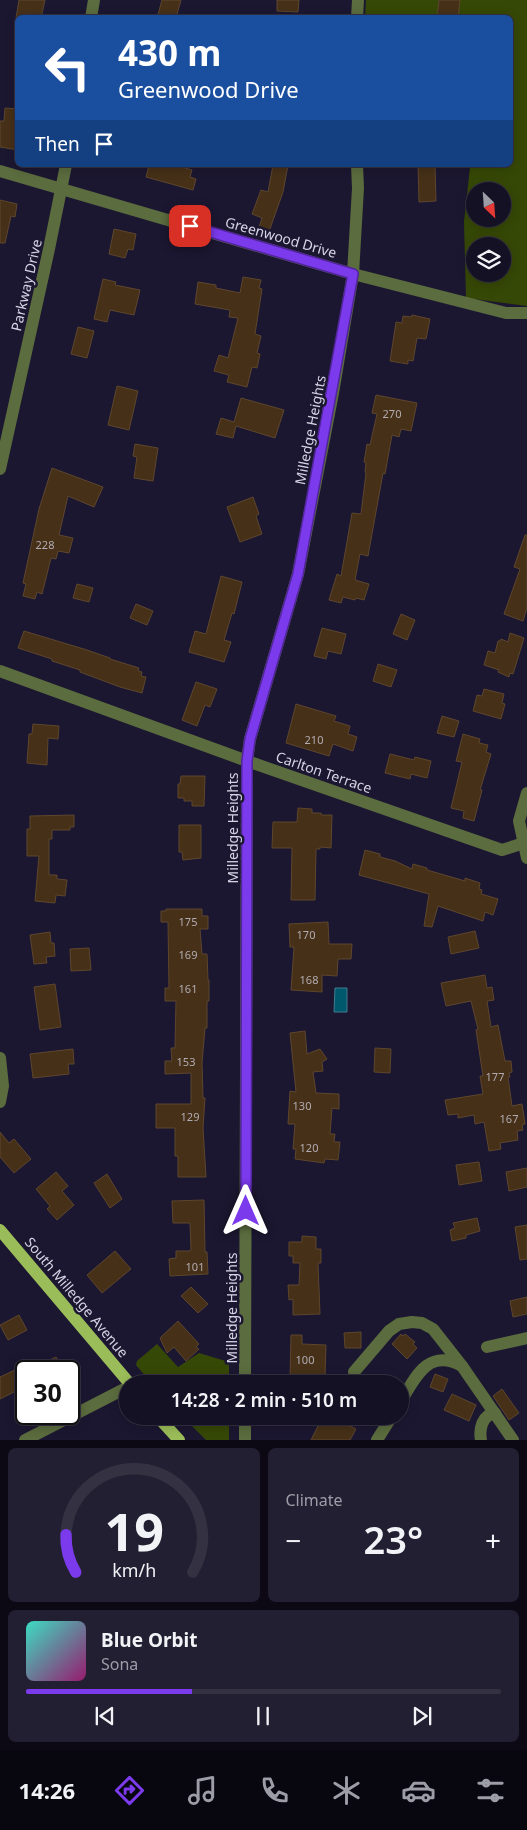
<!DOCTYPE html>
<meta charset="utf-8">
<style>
:root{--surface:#151125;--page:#221f32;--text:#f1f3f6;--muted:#9d9da7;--line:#343142;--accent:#7c3aed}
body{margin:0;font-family:"Noto Sans",sans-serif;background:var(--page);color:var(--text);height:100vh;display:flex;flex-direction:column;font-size:19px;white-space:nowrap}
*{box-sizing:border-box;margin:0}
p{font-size:16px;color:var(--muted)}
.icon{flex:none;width:28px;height:28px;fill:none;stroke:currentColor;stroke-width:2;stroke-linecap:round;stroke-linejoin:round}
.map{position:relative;height:1440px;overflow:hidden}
.drawer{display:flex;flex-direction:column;gap:8px;padding:8px;background:#0c0914;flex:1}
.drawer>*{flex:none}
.guide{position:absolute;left:15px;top:15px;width:498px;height:152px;border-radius:8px;box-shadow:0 2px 12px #0003,0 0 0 1px var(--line);background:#1a4fa0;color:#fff;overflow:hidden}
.needle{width:32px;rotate:155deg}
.controls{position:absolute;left:466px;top:182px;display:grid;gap:10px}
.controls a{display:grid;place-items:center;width:45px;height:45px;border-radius:50%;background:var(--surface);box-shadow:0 2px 12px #0003,0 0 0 1px var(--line);font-size:25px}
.speed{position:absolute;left:15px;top:1360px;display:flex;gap:10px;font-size:25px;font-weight:700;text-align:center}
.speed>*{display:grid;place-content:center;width:65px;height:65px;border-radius:50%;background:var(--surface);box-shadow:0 2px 12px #0003,0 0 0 1px var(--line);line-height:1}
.speed .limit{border:2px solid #111;border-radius:8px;background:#fff;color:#111}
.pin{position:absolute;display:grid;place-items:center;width:42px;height:42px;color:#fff;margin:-21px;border-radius:10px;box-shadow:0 2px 8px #0006}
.me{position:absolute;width:55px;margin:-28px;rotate:0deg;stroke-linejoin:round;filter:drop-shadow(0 0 4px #0008)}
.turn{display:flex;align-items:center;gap:18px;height:105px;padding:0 20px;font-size:22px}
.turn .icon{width:65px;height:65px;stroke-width:2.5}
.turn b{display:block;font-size:35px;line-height:42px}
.then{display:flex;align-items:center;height:48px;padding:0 20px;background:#0003;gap:10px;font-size:19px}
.big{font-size:38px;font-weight:600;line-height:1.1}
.drawer .card{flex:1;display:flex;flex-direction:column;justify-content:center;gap:8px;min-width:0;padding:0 18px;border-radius:8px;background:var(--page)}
.drawer .dial{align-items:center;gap:0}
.dial svg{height:130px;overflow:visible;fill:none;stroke:var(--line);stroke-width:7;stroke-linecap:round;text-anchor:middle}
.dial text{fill:var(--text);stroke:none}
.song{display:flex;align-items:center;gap:15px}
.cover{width:60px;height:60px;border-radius:8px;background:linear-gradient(135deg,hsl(170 70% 55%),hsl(320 70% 35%))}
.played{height:5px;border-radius:2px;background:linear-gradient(90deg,var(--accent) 35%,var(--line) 35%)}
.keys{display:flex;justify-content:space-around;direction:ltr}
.heat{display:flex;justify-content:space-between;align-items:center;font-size:28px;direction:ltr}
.drawer .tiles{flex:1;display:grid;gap:8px;grid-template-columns:1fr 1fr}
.card:last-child{grid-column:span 2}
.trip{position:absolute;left:119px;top:1375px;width:290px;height:50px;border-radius:25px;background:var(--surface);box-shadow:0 2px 12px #0003,0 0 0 1px var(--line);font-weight:600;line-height:50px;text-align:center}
.dock{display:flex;height:80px;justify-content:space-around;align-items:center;background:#08070f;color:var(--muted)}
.dock .icon{width:35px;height:35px}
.dock .on{color:var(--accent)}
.dock b{font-size:22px;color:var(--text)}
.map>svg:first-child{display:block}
</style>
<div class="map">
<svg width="527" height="1440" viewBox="0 0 527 1440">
<rect width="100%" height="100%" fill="#1c1731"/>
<g fill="#364806" fill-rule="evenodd">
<path d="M366 0H527V306L466 298 464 222 470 167 468 165H510V18H365ZM475 191H502V219H475ZM475 246H502V274H475Z"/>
<path d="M157 1344 178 1367 199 1353 229 1362V1384H152L136 1365 137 1361Z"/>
<path d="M182 1416H229V1440H206Z"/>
</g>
<path fill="#00586d" stroke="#407d91" d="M335 988H347V1012H334Z"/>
<g fill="#463018" stroke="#5d462e">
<path d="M19 0H45L41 18H16Z"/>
<path d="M162 0H181L176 18H157Z"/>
<path d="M277 0H299L298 12 277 11Z"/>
<path d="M439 0H460L458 18H437Z"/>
<path d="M5 108 18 109V150L0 147V121H4Z"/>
<path d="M149 165H175L192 170 190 177 196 179 193 190 146 177Z"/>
<path d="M273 165H288L283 192 266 240 256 237 262 218 252 214 261 190 268 192Z"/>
<path d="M418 165H435L436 201 419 202Z"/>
<path d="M0 200 17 204 15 217 11 216 5 243H0Z"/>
<path d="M114 229 136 234 133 250 128 249 125 258 109 254Z"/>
<path d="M243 277 261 280 259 288 262 289 255 334 261 336 257 353 260 354 257 368 252 367 247 387 227 382 229 375 214 371 219 355 228 358 238 318 229 317 230 310 195 304 198 282 216 285V288L240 293Z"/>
<path d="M103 279 116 282 115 285 140 290 134 315 110 310 107 322 94 319Z"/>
<path d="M412 315 430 319 426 339 417 338 413 361 408 360V364L390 361 396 322 402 323 403 316 411 317Z"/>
<path d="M78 327 94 331 87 358 71 354Z"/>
<path d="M117 386 138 391 129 430 108 425Z"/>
<path d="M376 395 417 403 411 431 401 429 399 437 392 435 385 474 383 473 368 556 360 554 355 580 369 584 364 600 356 598 355 600 343 597 341 603 329 600 337 574 341 576 352 513 361 514 366 473 365 472 366 463 364 462 367 444 370 445 377 414 372 413Z"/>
<path d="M241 398 284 410 275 438 236 426 233 438 216 434 221 418 234 422Z"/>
<path d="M135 444 158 448 153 481 134 478 137 457 133 456Z"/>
<path d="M52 468 103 487 94 507 68 496 59 535 73 538 69 553 58 551 56 559 51 558 42 594 37 592 35 599 23 596 26 584 23 583 39 509Z"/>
<path d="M253 497 259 514 256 516 262 534 240 542 227 507Z"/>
<path d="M525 535H527V608L523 621 504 614 520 569 514 567Z"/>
<path d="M221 576 242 582 234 614 232 613 224 640 231 642 224 662 189 652 195 631 206 634Z"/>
<path d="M77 584 93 588 89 602 73 598Z"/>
<path d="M136 604 153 611 147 625 130 618Z"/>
<path d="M401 614 415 620 407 640 393 634Z"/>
<path d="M322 628 346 634 341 654 328 651 326 659 314 656Z"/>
<path d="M24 631 87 650 110 658V659L139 668 138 671 142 672 141 676 146 677 142 693 120 687 80 672V670L52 661V659L18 648Z"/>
<path d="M510 633 524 638 513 674 510 673 509 677 498 672 499 670 484 665 488 651 495 653 498 641H500L501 639 508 642Z"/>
<path d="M378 664 397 670 391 687 373 681Z"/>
<path d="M196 682 217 689 210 707 205 705 197 726 182 720Z"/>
<path d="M484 689 504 694 502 703 505 704 501 719 473 711 477 695 482 696Z"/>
<path d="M296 704 336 716 334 721 350 726 348 734 357 737 353 751 333 744 329 756 286 743Z"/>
<path d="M442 716 459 721 454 737 437 733Z"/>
<path d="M33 724 59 726 58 739 48 738 47 765 27 763 29 734H32Z"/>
<path d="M463 734 480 739 479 743 488 745 486 752 491 754 480 790H482L474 821 463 818 464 811 451 808 462 762 456 761Z"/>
<path d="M390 754 414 760 415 757 431 761 427 778 411 774 410 779 385 773Z"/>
<path d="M181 776H205L204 806H192V801H184V798H178V784H180Z"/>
<path d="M298 808 312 809V813H321V815H332L331 848 320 847V849H316L315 900H291L292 848H272L273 822H297Z"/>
<path d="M74 815V827H70V830H52V839H49V875H57V879L67 880 65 896 56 895 55 903 35 901 39 856H27V829H30V816Z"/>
<path d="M179 825H201V858L183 860 182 852H179Z"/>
<path d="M365 850 380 854V857L395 861 412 869 413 864 427 868V870L465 881V878L480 883 479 889 482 890 481 894 498 899 493 915 485 912 483 921 438 906 432 927 424 926 429 894 359 875Z"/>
<path d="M166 909H202V916H208V929H200L202 954H207L208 980H209V1001H207V1028H205L202 1063 203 1098H205L203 1128 206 1177H178V1156H175V1128H156V1104H191V1073L165 1074V1061H172L171 1048H175L176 1001H165V988H169L168 922H161V911H166Z"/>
<path d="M328 922 329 944H352L351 959H338L337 976 322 975V992L291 990 294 947H290L289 924Z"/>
<path d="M475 931 479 948 451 954 448 937Z"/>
<path d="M50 932 51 943H54L55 956 46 957 47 963 34 964 30 935Z"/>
<path d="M89 948 91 970 71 971 70 949Z"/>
<path d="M485 975 487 988 492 987 494 1000 487 1001 491 1027 498 1025 505 1061H511L512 1072 509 1073 510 1077H508L512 1106 522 1104 525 1124 522 1125 523 1130 517 1131 518 1140 500 1143 501 1149 489 1151 484 1122 475 1124 474 1115 458 1118V1114L448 1115 445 1100 483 1094 480 1076H483L476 1030 478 1029 471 1001 446 1006 441 983Z"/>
<path d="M55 984 61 1027 40 1030 34 987Z"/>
<path d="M305 1031 307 1054 320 1049 327 1059 322 1062 323 1071 313 1072 316 1093 339 1094V1109L332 1108 330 1134H335L334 1142H340L338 1160 325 1159 324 1163 295 1159 296 1149H293L295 1124H288L290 1091 296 1092 290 1033Z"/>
<path d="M375 1048 391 1049 390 1073 374 1072Z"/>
<path d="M73 1049 74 1064H68L69 1074 33 1078 30 1054Z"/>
<path d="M0 1132 9 1143 14 1139 31 1159 14 1173 0 1157Z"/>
<path d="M479 1162 482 1181 459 1185 456 1165Z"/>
<path d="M527 1168V1187L509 1191 506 1172Z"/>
<path d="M56 1172 68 1186 62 1191 74 1205 57 1220 47 1209 50 1206 36 1189Z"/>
<path d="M107 1174 122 1199 110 1208 94 1183Z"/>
<path d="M204 1200 205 1252H207L208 1274 170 1276 169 1259 176 1258V1251H190L191 1249 190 1223H173L172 1201Z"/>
<path d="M477 1218 480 1231 466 1235V1238L452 1241 450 1230 455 1228 453 1223Z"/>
<path d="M527 1225V1259L520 1260 515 1227Z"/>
<path d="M302 1236 316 1237V1249H321V1263H318L320 1314 293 1315V1299L289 1300 288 1285H299L300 1263H293V1256H289V1242H302Z"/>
<path d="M115 1251 131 1269 102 1293 87 1275Z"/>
<path d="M191 1287 208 1304 198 1313 181 1296Z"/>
<path d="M527 1297V1314L513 1317 510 1301Z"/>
<path d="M19 1315 27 1330 8 1340 0 1325Z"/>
<path d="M178 1321 199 1344 196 1347 199 1349 186 1361 174 1347 167 1353 160 1338Z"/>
<path d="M361 1332V1348H345L344 1333Z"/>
<path d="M401 1334 403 1336 405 1334 415 1342 413 1344 417 1348 407 1359 392 1344Z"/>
<path d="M291 1335H302V1344L326 1345 325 1376H307V1381H290Z"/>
<path d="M56 1357 64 1371H28Z"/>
<path d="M15 1370 24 1387 0 1399V1377Z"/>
<path d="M435 1374 448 1379 443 1392 430 1387Z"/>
<path d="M502 1389 519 1413 509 1420 493 1396Z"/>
<path d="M452 1394 476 1405 469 1421 444 1410Z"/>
<path d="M323 1416H350L346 1424 356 1429 350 1440H311Z"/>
</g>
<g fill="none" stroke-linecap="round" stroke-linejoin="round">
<g stroke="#5b6c3e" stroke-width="12">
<path d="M91 18 94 0"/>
<path d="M357 18 358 0"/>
<path d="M0 171 353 274 506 313H527"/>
<path d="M0 469 49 249 66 165"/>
<path d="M0 671 247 761 502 850 527 842"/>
<path d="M527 793 519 821 527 858"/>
<path d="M0 1058 3 1086 0 1102"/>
<path d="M487 1347 527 1338"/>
<path d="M354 1372 389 1331 399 1324 412 1322 422 1323 433 1329 462 1366 513 1440"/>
<path d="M245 1384 247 761 250 739 298 574 333 393 353 274 358 188 357 165"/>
<path d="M400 1403C415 1378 428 1347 462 1366"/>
<path d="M25 1440 128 1387"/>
<path d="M245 1440V1416"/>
<path d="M377 1440 392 1416"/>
<path d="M481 1440C479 1429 482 1415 495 1413"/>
</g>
<g stroke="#9bbd59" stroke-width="12">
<path d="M0 1230 130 1384"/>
<path d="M157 1416 179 1440"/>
</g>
</g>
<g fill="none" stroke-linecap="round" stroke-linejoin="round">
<g stroke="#51269a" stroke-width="12">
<path id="route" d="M190 226 353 274 298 574 250 739 247 761 246 1211"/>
</g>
<use href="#route" stroke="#7c3aed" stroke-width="9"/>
</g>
<g text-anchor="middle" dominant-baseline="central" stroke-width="5" stroke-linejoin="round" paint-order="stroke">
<g font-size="11" fill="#b2abb2">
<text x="392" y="413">270</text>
<text x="45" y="544">228</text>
<text x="314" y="739">210</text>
<text x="188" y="921">175</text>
<text x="306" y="934">170</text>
<text x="188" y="954">169</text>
<text x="309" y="979">168</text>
<text x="188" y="988">161</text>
<text x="186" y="1061">153</text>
<text x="495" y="1076">177</text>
<text x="302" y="1105">130</text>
<text x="190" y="1116">129</text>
<text x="509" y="1118">167</text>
<text x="309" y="1147">120</text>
<text x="195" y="1266">101</text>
<text x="305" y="1359">100</text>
</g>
<g font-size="14" fill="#d6d4e6" stroke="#1c1731">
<text transform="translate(281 237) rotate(16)">Greenwood Drive</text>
<text transform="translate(26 285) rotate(-77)">Parkway Drive</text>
<text transform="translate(310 430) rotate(-79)">Milledge Heights</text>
<text transform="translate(324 772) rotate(19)">Carlton Terrace</text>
<text transform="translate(232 828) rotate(-90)">Milledge Heights</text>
<text transform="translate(77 1297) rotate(50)">South Milledge Avenue</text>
<text transform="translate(231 1308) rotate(-90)">Milledge Heights</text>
</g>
</g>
</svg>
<div class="controls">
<a><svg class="needle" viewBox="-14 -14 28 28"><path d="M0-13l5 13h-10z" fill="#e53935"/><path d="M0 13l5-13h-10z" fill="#9d9da7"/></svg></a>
<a><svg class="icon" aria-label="layers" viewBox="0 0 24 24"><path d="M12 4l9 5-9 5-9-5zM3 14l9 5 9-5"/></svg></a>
</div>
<div class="speed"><div class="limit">30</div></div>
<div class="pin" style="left:190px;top:226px;background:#d93025"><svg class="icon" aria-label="arrive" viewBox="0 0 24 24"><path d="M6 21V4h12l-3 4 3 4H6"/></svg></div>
<svg class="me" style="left:246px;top:1211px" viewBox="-20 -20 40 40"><path d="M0-17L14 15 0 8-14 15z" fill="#7c3aed" stroke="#fff" stroke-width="4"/></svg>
<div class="trip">14:28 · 2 min · 510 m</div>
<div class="guide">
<div class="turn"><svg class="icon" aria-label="left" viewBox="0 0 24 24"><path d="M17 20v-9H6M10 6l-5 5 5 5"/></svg><div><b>430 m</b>Greenwood Drive</div></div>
<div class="then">Then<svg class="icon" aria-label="arrive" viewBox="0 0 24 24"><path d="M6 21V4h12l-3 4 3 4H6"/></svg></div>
</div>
</div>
<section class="drawer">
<div class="tiles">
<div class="card dial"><svg viewBox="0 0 100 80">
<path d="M14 69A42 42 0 1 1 86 69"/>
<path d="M14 69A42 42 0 0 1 8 46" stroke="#7c3aed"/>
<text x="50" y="56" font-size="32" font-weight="700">19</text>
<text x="50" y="72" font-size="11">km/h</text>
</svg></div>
<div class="card"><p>Climate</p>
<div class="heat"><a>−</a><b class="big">23°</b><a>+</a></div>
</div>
<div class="card">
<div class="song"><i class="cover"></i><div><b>Blue Orbit</b><p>Sona</p></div></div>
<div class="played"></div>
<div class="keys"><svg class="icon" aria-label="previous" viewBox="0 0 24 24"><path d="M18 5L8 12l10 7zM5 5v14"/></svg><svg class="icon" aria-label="pause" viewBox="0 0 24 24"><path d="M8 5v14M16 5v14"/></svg><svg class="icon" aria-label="next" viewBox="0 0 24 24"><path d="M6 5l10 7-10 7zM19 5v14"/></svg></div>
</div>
</div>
</section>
<nav class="dock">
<b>14:26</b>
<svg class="icon on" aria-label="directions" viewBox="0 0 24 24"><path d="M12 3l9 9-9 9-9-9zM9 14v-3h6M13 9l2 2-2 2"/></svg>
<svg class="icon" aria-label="music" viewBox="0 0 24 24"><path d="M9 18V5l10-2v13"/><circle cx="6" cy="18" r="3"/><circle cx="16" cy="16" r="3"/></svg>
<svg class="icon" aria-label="phone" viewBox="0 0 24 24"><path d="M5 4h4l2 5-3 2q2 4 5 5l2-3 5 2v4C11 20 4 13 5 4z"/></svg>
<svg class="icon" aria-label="climate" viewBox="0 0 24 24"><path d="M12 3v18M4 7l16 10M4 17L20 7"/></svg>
<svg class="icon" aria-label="car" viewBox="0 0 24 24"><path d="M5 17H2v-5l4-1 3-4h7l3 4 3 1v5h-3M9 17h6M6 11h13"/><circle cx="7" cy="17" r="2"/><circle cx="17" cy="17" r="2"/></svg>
<svg class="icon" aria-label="filters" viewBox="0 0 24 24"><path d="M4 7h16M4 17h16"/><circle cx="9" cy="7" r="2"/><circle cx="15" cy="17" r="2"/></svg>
</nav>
